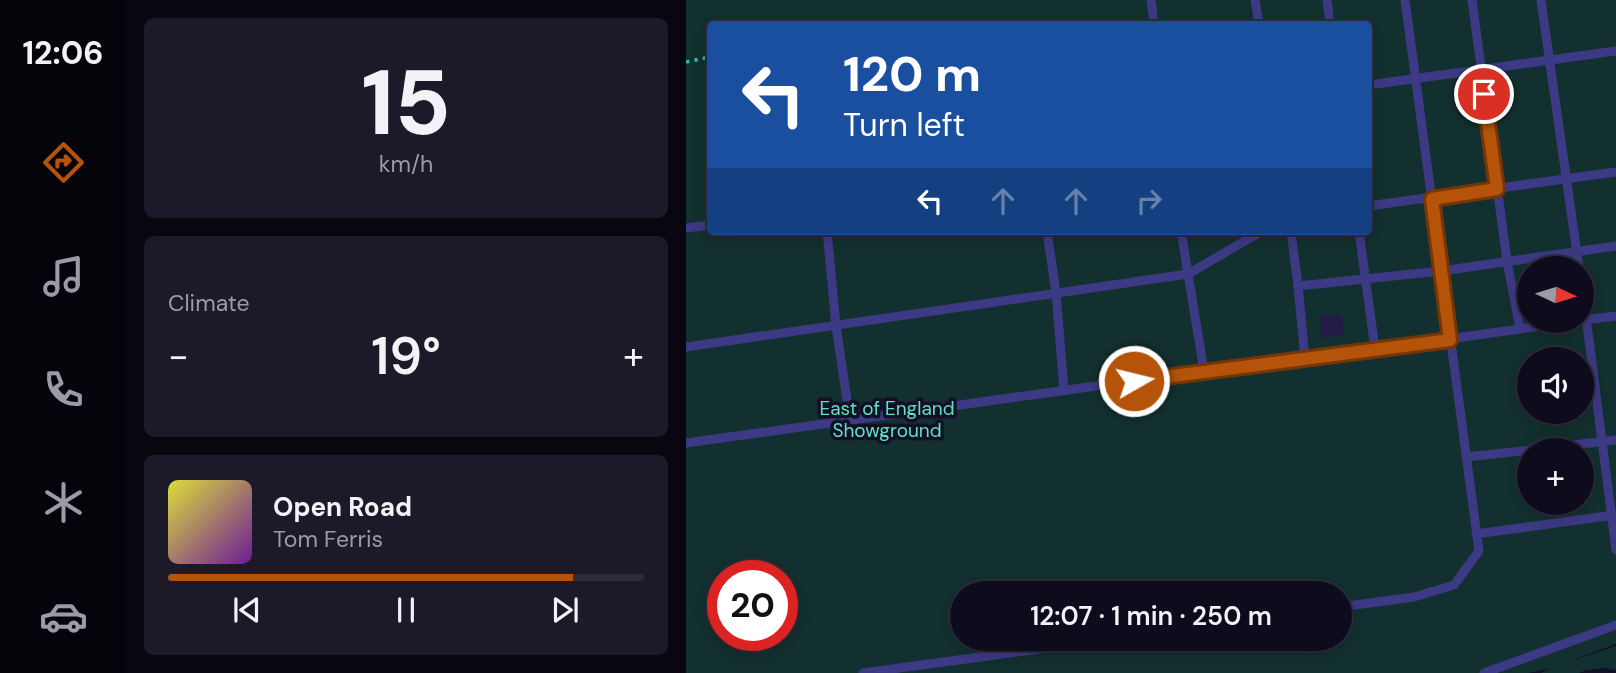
<!DOCTYPE html>
<meta charset="utf-8">
<style>
:root{--surface:#0e0b1c;--page:#1c1929;--text:#f1f3f6;--muted:#9b9ba3;--line:#2e2b3b;--accent:#b45309}
body{margin:0;font-family:"DM Sans",sans-serif;background:var(--page);color:var(--text);height:100vh;display:flex;flex-direction:column;font-size:26px;white-space:nowrap}
*{box-sizing:border-box;margin:0}
p{font-size:23px;color:var(--muted)}
.icon{flex:none;width:38px;height:38px;fill:none;stroke:currentColor;stroke-width:2;stroke-linecap:round;stroke-linejoin:round}
.map{position:relative;flex:1;overflow:hidden}
.side{display:flex;flex-direction:column;gap:18px;padding:18px;background:#08060f;width:560px}
.side>*{flex:none}
.hud{position:absolute;left:21px;top:21px;width:665px;height:214px;border-radius:7px;box-shadow:0 4px 18px #0003,0 0 0 2px var(--line);background:#1a4fa0;color:#fff;overflow:hidden}
.needle{width:46px;rotate:94deg}
.tools{position:absolute;left:831px;top:256px;display:grid;gap:14px}
.tools a{display:grid;place-items:center;width:77px;height:77px;border-radius:50%;background:var(--surface);box-shadow:0 4px 18px #0003,0 0 0 2px var(--line);font-size:35px}
.speed{position:absolute;left:21px;top:560px;display:flex;gap:14px;font-size:35px;font-weight:700;text-align:center}
.speed>*{display:grid;place-content:center;width:91px;height:91px;border-radius:50%;background:var(--surface);box-shadow:0 4px 18px #0003,0 0 0 2px var(--line);line-height:1}
.speed .limit{border:10px solid #d22;background:#fff;color:#111}
.pin{position:absolute;display:grid;place-items:center;width:60px;height:60px;color:#fff;margin:-30px;border:4px solid #fff;border-radius:50%;box-shadow:0 2px 7px #0007}
.me{position:absolute;width:77px;margin:-38px;rotate:82deg;stroke-linejoin:round;filter:drop-shadow(0 0 5px #0008)}
.turn{display:flex;align-items:center;gap:24px;height:147px;padding:0 21px;font-size:32px}
.turn .icon{width:91px;height:91px;stroke-width:2.5}
.turn b{display:block;font-size:49px;line-height:60px}
.lanes{display:flex;align-items:center;height:66px;padding:0 21px;background:#0003;justify-content:center;gap:35px;direction:ltr}
.lanes .off{opacity:.35}
.big{font-size:52px;font-weight:600;line-height:1.1}
.side .tile{flex:1;display:flex;flex-direction:column;justify-content:center;gap:10px;min-width:0;padding:0 24px;border-radius:10px;background:var(--page)}
.side .dial{align-items:center;gap:0}
.dial b{font-size:91px;line-height:1}
.song{display:flex;align-items:center;gap:21px}
.cover{width:84px;height:84px;border-radius:10px;background:linear-gradient(135deg,hsl(60 70% 55%),hsl(280 70% 35%))}
.played{height:7px;border-radius:4px;background:linear-gradient(90deg,var(--accent) 85%,var(--line) 85%)}
.keys{display:flex;justify-content:space-around;direction:ltr}
.heat{display:flex;justify-content:space-between;align-items:center;font-size:38px;direction:ltr}
.trip{position:absolute;left:264px;top:581px;width:402px;height:70px;border-radius:35px;background:var(--surface);box-shadow:0 4px 18px #0003,0 0 0 2px var(--line);font-weight:600;line-height:70px;text-align:center}
main{display:flex;flex:1;min-height:0}
.tabs{display:flex;flex-direction:column;width:126px;justify-content:space-around;align-items:center;background:#06040b;color:var(--muted)}
.tabs .icon{width:49px;height:49px}
.tabs .current{color:var(--accent)}
.tabs b{font-size:32px;color:var(--text)}
.map>svg:first-child{display:block}
</style>
<main>
<nav class="tabs">
<b>12:06</b>
<svg class="icon current" aria-label="directions" viewBox="0 0 24 24"><path d="M12 3l9 9-9 9-9-9zM9 14v-3h6M13 9l2 2-2 2"/></svg>
<svg class="icon" aria-label="music" viewBox="0 0 24 24"><path d="M9 18V5l10-2v13"/><circle cx="6" cy="18" r="3"/><circle cx="16" cy="16" r="3"/></svg>
<svg class="icon" aria-label="phone" viewBox="0 0 24 24"><path d="M5 4h4l2 5-3 2q2 4 5 5l2-3 5 2v4C11 20 4 13 5 4z"/></svg>
<svg class="icon" aria-label="climate" viewBox="0 0 24 24"><path d="M12 3v18M4 7l16 10M4 17L20 7"/></svg>
<svg class="icon" aria-label="car" viewBox="0 0 24 24"><path d="M5 17H2v-5l4-1 3-4h7l3 4 3 1v5h-3M9 17h6M6 11h13"/><circle cx="7" cy="17" r="2"/><circle cx="17" cy="17" r="2"/></svg>
</nav>
<section class="side">
<div class="tile dial"><b>15</b><p>km/h</p></div>
<div class="tile"><p>Climate</p>
<div class="heat"><a>−</a><b class="big">19°</b><a>+</a></div>
</div>
<div class="tile">
<div class="song"><i class="cover"></i><div><b>Open Road</b><p>Tom Ferris</p></div></div>
<div class="played"></div>
<div class="keys"><svg class="icon" aria-label="previous" viewBox="0 0 24 24"><path d="M18 5L8 12l10 7zM5 5v14"/></svg><svg class="icon" aria-label="pause" viewBox="0 0 24 24"><path d="M8 5v14M16 5v14"/></svg><svg class="icon" aria-label="next" viewBox="0 0 24 24"><path d="M6 5l10 7-10 7zM19 5v14"/></svg></div>
</div>
</section>
<div class="map">
<svg width="930" height="673" viewBox="0 0 930 673">
<rect width="100%" height="100%" fill="#130f26"/>
<path fill="#12302f" fill-rule="evenodd" d="M0 0H930V644L879 663 930 646V670L919 668 900 670 893 673H855L865 668 842 673H0ZM24 24H682V231H24ZM844 268H896V320H844ZM844 359H896V411H844ZM844 450H896V502H844ZM37 576H96V635H37ZM276 593H654V639H276Z"/>
<path fill="#241b47" d="M655 314 658 335 636 338 633 317Z"/>
<g fill="none" stroke-linecap="round" stroke-linejoin="round">
<path stroke="#2fb8b0" stroke-width="3.5" stroke-dasharray="3.5 5" stroke-linecap="butt" d="M0 62 24 57"/>
<g stroke="#3d3a85" stroke-width="9">
<path d="M465 0 468 24"/>
<path d="M569 0 573 24"/>
<path d="M641 0 644 24"/>
<path d="M855 0 893 268"/>
<path d="M682 85 930 51"/>
<path d="M682 206 930 172"/>
<path d="M0 228 24 225"/>
<path d="M141 231 150 326 164 420"/>
<path d="M361 231 370 293 378 390"/>
<path d="M495 231 518 371"/>
<path d="M605 231 612 286 755 271 930 246"/>
<path d="M673 231 689 349 834 329 821 261 786 0"/>
<path d="M612 286 619 358"/>
<path d="M896 286 930 550"/>
<path d="M897 320 930 316"/>
<path d="M834 329 893 320"/>
<path d="M0 347 502 274 576 231"/>
<path d="M0 443 518 371 689 349"/>
<path d="M844 450 930 440"/>
<path d="M780 457 844 450"/>
<path d="M790 534 928 515"/>
<path d="M654 607 728 597 768 585 793 551 719 0"/>
<path d="M177 673 426 639"/>
<path d="M798 673 930 625"/>
</g>
</g>
<g fill="none" stroke-linecap="round" stroke-linejoin="round">
<g stroke="#753606" stroke-width="18">
<path id="route" d="M448 381 764 340 746 199 811 189 798 94"/>
</g>
<use href="#route" stroke="#b45309" stroke-width="12"/>
</g>
<g text-anchor="middle" dominant-baseline="central" stroke-width="7" stroke-linejoin="round" paint-order="stroke">
<g font-size="19" fill="#5fe0c0" stroke="#130f26">
<text x="201" y="408">East of England<tspan x="201" dy="22">Showground</tspan></text>
</g>
</g>
</svg>
<div class="tools">
<a><svg class="needle" viewBox="-14 -14 28 28"><path d="M0-13l5 13h-10z" fill="#e53935"/><path d="M0 13l5-13h-10z" fill="#9b9ba3"/></svg></a>
<a><svg class="icon" aria-label="sound" viewBox="0 0 24 24"><path d="M4 9h4l5-4v14l-5-4H4zM17 9q2 3 0 6"/></svg></a>
<a>+</a>
</div>
<div class="speed"><div class="limit">20</div></div>
<div class="pin" style="left:798px;top:94px;background:#d93025"><svg class="icon" aria-label="arrive" viewBox="0 0 24 24"><path d="M6 21V4h12l-3 4 3 4H6"/></svg></div>
<svg class="me" style="left:448px;top:381px" viewBox="-20 -20 40 40"><circle r="17" fill="#b45309" stroke="#fff" stroke-width="3"/><path d="M0-11L8 9 0 5-8 9z" fill="#fff"/></svg>
<div class="trip">12:07 · 1 min · 250 m</div>
<div class="hud">
<div class="turn"><svg class="icon" aria-label="left" viewBox="0 0 24 24"><path d="M17 20v-9H6M10 6l-5 5 5 5"/></svg><div><b>120 m</b>Turn left</div></div>
<div class="lanes"><svg class="icon" aria-label="left" viewBox="0 0 24 24"><path d="M17 20v-9H6M10 6l-5 5 5 5"/></svg><svg class="icon off" aria-label="ahead" viewBox="0 0 24 24"><path d="M12 20V5M6 11l6-6 6 6"/></svg><svg class="icon off" aria-label="ahead" viewBox="0 0 24 24"><path d="M12 20V5M6 11l6-6 6 6"/></svg><svg class="icon off" aria-label="right" viewBox="0 0 24 24"><path d="M7 20v-9h11M14 6l5 5-5 5"/></svg></div>
</div>
</div>
</main>
